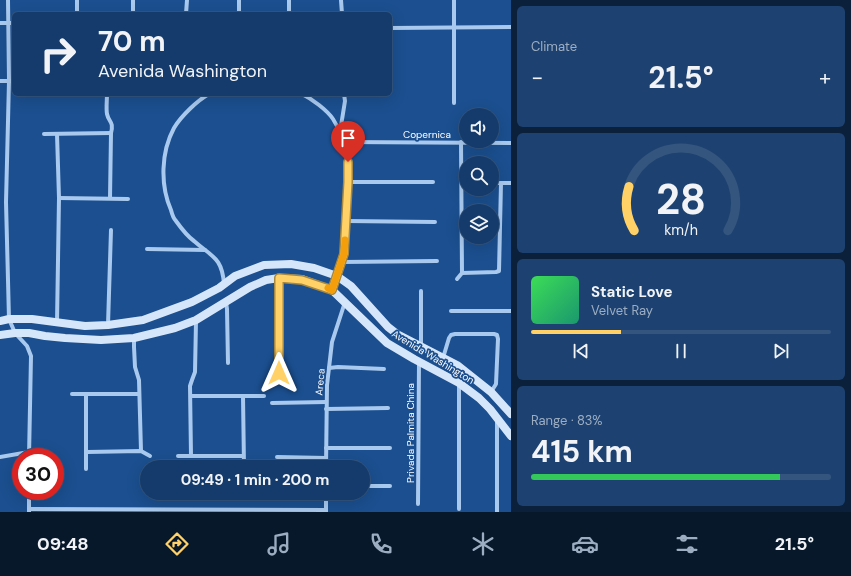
<!DOCTYPE html>
<meta charset="utf-8">
<style>
:root{--surface:#143b6b;--page:#1d4271;--text:#f1f3f6;--muted:#9dadc1;--line:#33557e;--accent:#ffd166}
body{margin:0;font-family:"DM Sans",sans-serif;background:var(--page);color:var(--text);height:100vh;display:flex;flex-direction:column;font-size:15px;white-space:nowrap}
*{box-sizing:border-box;margin:0}
p{font-size:13px;color:var(--muted)}
.icon{flex:none;width:22px;height:22px;fill:none;stroke:currentColor;stroke-width:2;stroke-linecap:round;stroke-linejoin:round}
.map{position:relative;flex:1;overflow:hidden}
.side{display:flex;flex-direction:column;gap:6px;padding:6px;background:#0b203b;width:340px}
.side>*{flex:none}
.guide{position:absolute;left:12px;top:12px;width:380px;height:84px;border-radius:6px;box-shadow:0 4px 16px #0002,0 0 0 1px var(--line);background:#143b6b;color:var(--text);overflow:hidden}
.tools{position:absolute;left:459px;top:108px;display:grid;gap:8px}
.tools a{display:grid;place-items:center;width:40px;height:40px;border-radius:50%;background:var(--surface);box-shadow:0 4px 16px #0002,0 0 0 1px var(--line);font-size:20px}
.speed{position:absolute;left:12px;top:448px;display:flex;gap:8px;font-size:20px;font-weight:700;text-align:center}
.speed>*{display:grid;place-content:center;width:52px;height:52px;border-radius:50%;background:var(--surface);box-shadow:0 4px 16px #0002,0 0 0 1px var(--line);line-height:1}
.speed .limit{border:6px solid #d22;background:#fff;color:#111}
.pin{position:absolute;display:grid;place-items:center;width:34px;height:34px;color:#fff;margin:-41px -17px;border-radius:50% 50% 50% 0;rotate:-45deg;box-shadow:0 0 4px #0007}
.pin .icon{rotate:45deg}
.me{position:absolute;width:44px;margin:-22px;rotate:0deg;stroke-linejoin:round;filter:drop-shadow(0 0 3px #0008)}
.turn{display:flex;align-items:center;gap:14px;height:84px;padding:0 20px;font-size:18px}
.turn .icon{width:52px;height:52px;stroke-width:2.5}
.turn b{display:block;font-size:28px;line-height:34px}
.big{font-size:30px;font-weight:700;line-height:1.1}
.side .widget{flex:1;display:flex;flex-direction:column;justify-content:center;gap:6px;min-width:0;padding:0 14px;border-radius:6px;background:var(--page)}
.side .dial{align-items:center;gap:0}
.dial svg{height:104px;overflow:visible;fill:none;stroke:var(--line);stroke-width:7;stroke-linecap:round;text-anchor:middle}
.dial text{fill:var(--text);stroke:none}
.song{display:flex;align-items:center;gap:12px}
.cover{width:48px;height:48px;border-radius:6px;background:linear-gradient(135deg,hsl(130 70% 55%),hsl(160 70% 35%))}
.played{height:4px;border-radius:2px;background:linear-gradient(90deg,var(--accent) 30%,var(--line) 30%)}
.keys{display:flex;justify-content:space-around;direction:ltr}
.heat{display:flex;justify-content:space-between;align-items:center;font-size:22px;direction:ltr}
.charge{height:6px;border-radius:3px;background:linear-gradient(90deg,#34c759 83%,var(--line) 0)}
.trip{position:absolute;left:140px;top:460px;width:230px;height:40px;border-radius:20px;background:var(--surface);box-shadow:0 4px 16px #0002,0 0 0 1px var(--line);font-weight:700;line-height:40px;text-align:center}
.dock{display:flex;height:64px;justify-content:space-around;align-items:center;background:#08182b;color:var(--muted)}
.dock .icon{width:28px;height:28px}
.dock .selected{color:var(--accent)}
.dock b{font-size:18px;color:var(--text)}
main{display:flex;flex:1;min-height:0}
.map>svg:first-child{display:block}
</style>
<main>
<div class="map">
<svg width="511" height="512" viewBox="0 0 511 512">
<rect width="100%" height="100%" fill="#1b4f8f"/>
<g fill="none" stroke-linecap="round" stroke-linejoin="round">
<g stroke="#a9c9ee" stroke-width="4">
<path d="M8 0 9 81 6 202 9 319 15 333 27 346 31 356 29 457"/>
<path d="M77 0V14"/>
<path d="M239 0V14"/>
<path d="M289 0V14"/>
<path d="M341 0 342 14"/>
<path d="M454 0V103"/>
<path d="M133 14V0"/>
<path d="M186 14 187 0"/>
<path d="M0 23H14"/>
<path d="M390 28 511 27"/>
<path d="M0 81H14"/>
<path d="M107 94C107 100 106 108 107 114 109 123 114 121 111 133L110 198"/>
<path d="M209 94C198 100 181 116 174 128 161 152 160 185 171 210 172 214 173 218 176 221 181 228 187 236 194 241 212 257 222 257 224 284"/>
<path d="M302 94C312 99 327 110 333 119 353 149 348 187 346 221 346 232 346 244 344 255 342 267 337 278 332 290"/>
<path d="M340 132 345 101 344 94"/>
<path d="M44 134 111 133"/>
<path d="M343 142 511 143"/>
<path d="M461 142 462 273"/>
<path d="M349 182H433"/>
<path d="M492 183H511"/>
<path d="M59 198 128 199"/>
<path d="M346 221 435 222"/>
<path d="M147 249 205 250"/>
<path d="M342 262 437 261"/>
<path d="M462 273 496 272 499 271 501 183"/>
<path d="M279 278V373"/>
<path d="M457 279 462 273"/>
<path d="M421 291V346"/>
<path d="M226 302 227 309 228 363"/>
<path d="M451 311H511"/>
<path d="M57 323 59 198 57 134"/>
<path d="M108 325 111 230"/>
<path d="M134 338V347L135 367 139 380 141 451"/>
<path d="M443 358 449 338 451 335 455 334H494L497 335 498 339 496 384 491 392"/>
<path d="M329 368 338 367 384 369"/>
<path d="M459 383V509"/>
<path d="M72 394H139"/>
<path d="M86 394V469"/>
<path d="M191 396H264"/>
<path d="M243 396 244 467"/>
<path d="M272 403 326 402"/>
<path d="M326 409 388 408"/>
<path d="M326 448H390"/>
<path d="M87 452 141 451 150 456"/>
<path d="M178 456H243"/>
<path d="M191 456 190 386 192 380 195 372 196 321"/>
<path d="M0 457 29 452"/>
<path d="M277 457 326 458"/>
<path d="M326 467 327 385 332 342 345 302"/>
<path d="M363 486H390"/>
<path d="M29 491V512"/>
<path d="M418 504 419 362"/>
<path d="M29 509 326 510"/>
<path d="M326 512V493"/>
<path d="M497 512V420"/>
</g>
<g stroke="#d6e6fa" stroke-width="8">
<path d="M0 321 9 319H32L85 326 108 325 143 320 192 302 219 288 235 276 264 265 291 264 314 268 337 276 351 286 388 327 397 334 457 365 491 392 511 414"/>
<path d="M0 335 15 333H29L45 336 65 338 101 340 134 338 175 328 196 320 250 287 266 280 279 278 302 279 332 290 387 343 414 359 459 383 479 398 490 409 511 436"/>
</g>
</g>
<g fill="none" stroke-linecap="round" stroke-linejoin="round">
<g stroke="#a68842" stroke-width="10">
<path id="route" d="M279 373V278L302 280 332 290 344 254 348 182V162"/>
</g>
<use href="#route" stroke="#ffd166" stroke-width="7"/>
<path stroke="#f59e0b" stroke-width="7" d="M328 288 332 290 344 254 345 240"/>
</g>
<g text-anchor="middle" dominant-baseline="central" stroke-width="3.5" stroke-linejoin="round" paint-order="stroke">
<g font-size="10" fill="#fff" stroke="#1b4f8f">
<text x="427" y="134">Copernica</text>
<text transform="translate(433 357) rotate(31)">Avenida Washington</text>
<text transform="translate(320 382) rotate(-85)">Areca</text>
<text transform="translate(410 433) rotate(-90)">Privada Palmita China</text>
</g>
</g>
</svg>
<div class="tools">
<a><svg class="icon" aria-label="sound" viewBox="0 0 24 24"><path d="M4 9h4l5-4v14l-5-4H4zM17 9q2 3 0 6"/></svg></a>
<a><svg class="icon" aria-label="search" viewBox="0 0 24 24"><circle cx="10" cy="10" r="6"/><path d="M15 15l6 6"/></svg></a>
<a><svg class="icon" aria-label="layers" viewBox="0 0 24 24"><path d="M12 4l9 5-9 5-9-5zM3 14l9 5 9-5"/></svg></a>
</div>
<div class="speed"><div class="limit">30</div></div>
<div class="pin" style="left:348px;top:162px;background:#d93025"><svg class="icon" aria-label="arrive" viewBox="0 0 24 24"><path d="M6 21V4h12l-3 4 3 4H6"/></svg></div>
<svg class="me" style="left:279px;top:373px" viewBox="-20 -20 40 40"><path d="M0-17L14 15 0 8-14 15z" fill="#ffd166" stroke="#fff" stroke-width="4"/></svg>
<div class="trip">09:49 · 1 min · 200 m</div>
<div class="guide">
<div class="turn"><svg class="icon" aria-label="right" viewBox="0 0 24 24"><path d="M7 20v-9h11M14 6l5 5-5 5"/></svg><div><b>70 m</b>Avenida Washington</div></div>
</div>
</div>
<section class="side">
<div class="widget"><p>Climate</p>
<div class="heat"><a>−</a><b class="big">21.5°</b><a>+</a></div>
</div>
<div class="widget dial"><svg viewBox="0 0 100 80">
<path d="M14 69A42 42 0 1 1 86 69"/>
<path d="M14 69A42 42 0 0 1 10 35" stroke="#ffd166"/>
<text x="50" y="56" font-size="32" font-weight="700">28</text>
<text x="50" y="72" font-size="11">km/h</text>
</svg></div>
<div class="widget">
<div class="song"><i class="cover"></i><div><b>Static Love</b><p>Velvet Ray</p></div></div>
<div class="played"></div>
<div class="keys"><svg class="icon" aria-label="previous" viewBox="0 0 24 24"><path d="M18 5L8 12l10 7zM5 5v14"/></svg><svg class="icon" aria-label="pause" viewBox="0 0 24 24"><path d="M8 5v14M16 5v14"/></svg><svg class="icon" aria-label="next" viewBox="0 0 24 24"><path d="M6 5l10 7-10 7zM19 5v14"/></svg></div>
</div>
<div class="widget"><p>Range · 83%</p><b class="big">415 km</b><div class="charge"></div></div>
</section>
</main>
<nav class="dock">
<b>09:48</b>
<svg class="icon selected" aria-label="directions" viewBox="0 0 24 24"><path d="M12 3l9 9-9 9-9-9zM9 14v-3h6M13 9l2 2-2 2"/></svg>
<svg class="icon" aria-label="music" viewBox="0 0 24 24"><path d="M9 18V5l10-2v13"/><circle cx="6" cy="18" r="3"/><circle cx="16" cy="16" r="3"/></svg>
<svg class="icon" aria-label="phone" viewBox="0 0 24 24"><path d="M5 4h4l2 5-3 2q2 4 5 5l2-3 5 2v4C11 20 4 13 5 4z"/></svg>
<svg class="icon" aria-label="climate" viewBox="0 0 24 24"><path d="M12 3v18M4 7l16 10M4 17L20 7"/></svg>
<svg class="icon" aria-label="car" viewBox="0 0 24 24"><path d="M5 17H2v-5l4-1 3-4h7l3 4 3 1v5h-3M9 17h6M6 11h13"/><circle cx="7" cy="17" r="2"/><circle cx="17" cy="17" r="2"/></svg>
<svg class="icon" aria-label="filters" viewBox="0 0 24 24"><path d="M4 7h16M4 17h16"/><circle cx="9" cy="7" r="2"/><circle cx="15" cy="17" r="2"/></svg>
<b>21.5°</b>
</nav>
